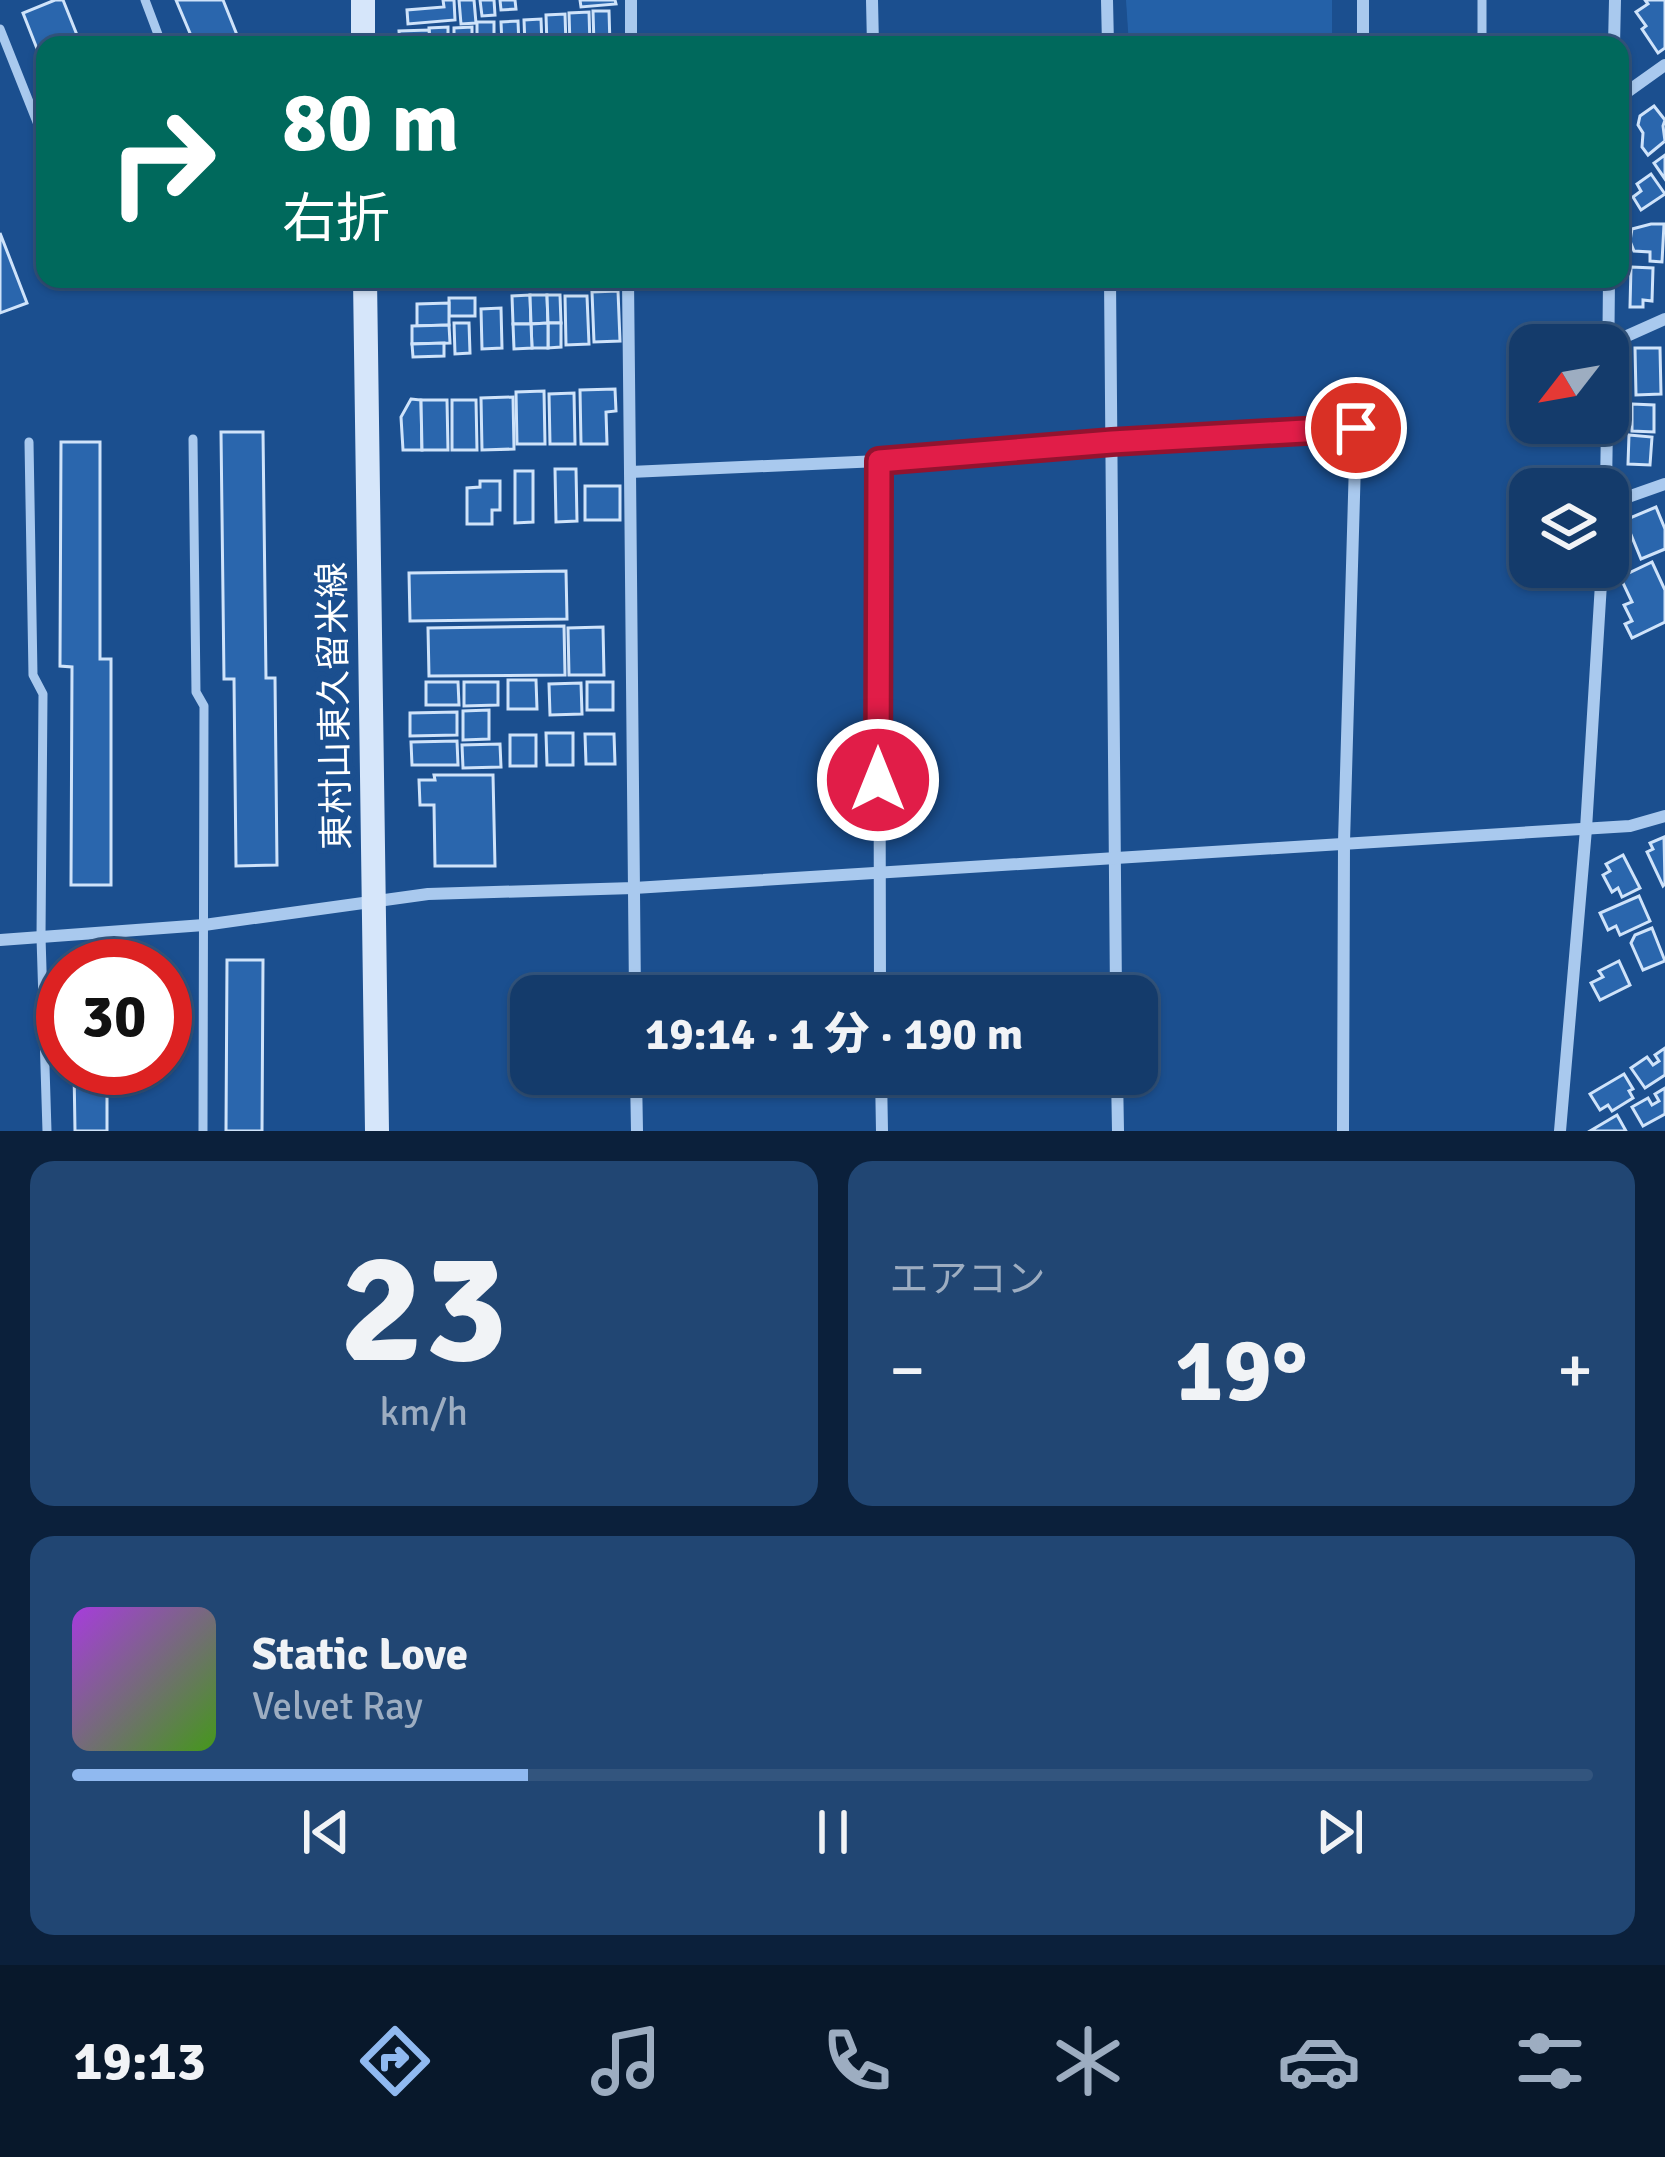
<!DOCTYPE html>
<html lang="ja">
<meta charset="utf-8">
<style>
:root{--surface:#143b6b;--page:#214673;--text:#f1f3f6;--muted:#9dadc1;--line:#33557e;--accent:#90b9f0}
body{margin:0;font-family:Signika,"Noto Sans JP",sans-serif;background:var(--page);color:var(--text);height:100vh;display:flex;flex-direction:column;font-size:45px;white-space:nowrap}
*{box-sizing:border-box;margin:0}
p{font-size:39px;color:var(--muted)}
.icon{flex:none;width:66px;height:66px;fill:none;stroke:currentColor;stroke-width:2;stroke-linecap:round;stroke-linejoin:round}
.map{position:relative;height:1131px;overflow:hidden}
.details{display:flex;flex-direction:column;gap:30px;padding:30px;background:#0b203b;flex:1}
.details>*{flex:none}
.guide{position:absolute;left:36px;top:36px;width:1593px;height:252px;border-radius:24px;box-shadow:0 3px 9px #0004,0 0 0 3px var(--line);background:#00695c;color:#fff;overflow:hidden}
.needle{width:78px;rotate:239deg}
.fabs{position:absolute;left:1509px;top:324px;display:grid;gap:24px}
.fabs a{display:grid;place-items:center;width:120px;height:120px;border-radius:24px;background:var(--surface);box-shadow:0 3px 9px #0004,0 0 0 3px var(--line);font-size:60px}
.speed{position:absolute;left:36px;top:939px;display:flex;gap:24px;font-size:60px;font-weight:700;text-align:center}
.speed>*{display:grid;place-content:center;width:156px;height:156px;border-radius:50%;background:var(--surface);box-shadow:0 3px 9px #0004,0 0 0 3px var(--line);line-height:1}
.speed .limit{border:18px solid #d22;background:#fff;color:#111}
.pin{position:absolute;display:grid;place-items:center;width:102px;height:102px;color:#fff;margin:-51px;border:6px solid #fff;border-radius:50%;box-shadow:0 3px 12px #0007}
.me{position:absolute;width:132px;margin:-66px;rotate:0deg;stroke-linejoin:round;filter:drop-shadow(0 0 9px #0008)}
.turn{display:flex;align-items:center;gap:42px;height:252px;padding:0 48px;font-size:54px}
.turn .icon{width:156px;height:156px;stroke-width:2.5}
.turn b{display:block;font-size:84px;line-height:102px}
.big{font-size:90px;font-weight:800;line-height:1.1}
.details .card{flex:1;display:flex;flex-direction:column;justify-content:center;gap:18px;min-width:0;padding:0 42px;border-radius:24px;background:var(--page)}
.details .dial{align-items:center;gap:0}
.dial b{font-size:156px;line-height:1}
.song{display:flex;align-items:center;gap:36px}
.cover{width:144px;height:144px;border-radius:18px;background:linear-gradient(135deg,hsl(280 70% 55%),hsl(100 70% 35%))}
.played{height:12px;border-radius:6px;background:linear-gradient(90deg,var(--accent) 30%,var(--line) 30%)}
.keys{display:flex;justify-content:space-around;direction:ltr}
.heat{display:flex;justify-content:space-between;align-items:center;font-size:66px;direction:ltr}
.details .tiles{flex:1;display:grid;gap:30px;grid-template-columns:1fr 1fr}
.card:last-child{grid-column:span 2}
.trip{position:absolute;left:510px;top:975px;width:648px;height:120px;border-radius:24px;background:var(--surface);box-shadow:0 3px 9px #0004,0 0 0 3px var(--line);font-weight:800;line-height:120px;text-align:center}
.tabs{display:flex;height:192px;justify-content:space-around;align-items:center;background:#08182b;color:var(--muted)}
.tabs .icon{width:84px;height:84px}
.tabs .active{color:var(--accent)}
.tabs b{font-size:54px;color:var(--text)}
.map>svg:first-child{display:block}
</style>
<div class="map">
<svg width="1665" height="1131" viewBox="0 0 1665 1131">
<rect width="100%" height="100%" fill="#1b4f8f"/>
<path fill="#2461a8" d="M1126 0H1332V45H1129Z"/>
<g fill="#2a66ad" stroke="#cfe3fa" stroke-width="3">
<path d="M55 0H63L81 45H45V69L23 13Z"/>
<path d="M176 0H223L241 45H195Z"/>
<path d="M443 0H454L455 20 408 24 407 10 444 7Z"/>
<path d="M459 0H474L476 23 461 24Z"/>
<path d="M480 0H494L495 15 482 16Z"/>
<path d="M500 0H515L516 9 501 10Z"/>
<path d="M580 0H615L616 4 581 7Z"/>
<path d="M1645 0H1665V48L1658 53 1642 29 1646 26 1636 12 1648 4Z"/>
<path d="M593 11H609L610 45H594Z"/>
<path d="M589 12 590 45H570L569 13Z"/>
<path d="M565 14 566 45H547L546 15Z"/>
<path d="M541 19 542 45H525L524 20Z"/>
<path d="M518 21 519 45H502L501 22Z"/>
<rect x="477" y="22" width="17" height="23"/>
<path d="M448 27V45H430L429 28Z"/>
<path d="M472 27V45H454V28Z"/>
<path d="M429 30 430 45H400L399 31Z"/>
<path d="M1654 106 1665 120 1663 126 1665 141 1648 155 1642 147 1643 133 1638 125 1640 116Z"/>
<path d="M1665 155V179L1654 163Z"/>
<path d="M1651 174 1665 194 1641 210 1633 197 1641 191 1637 184Z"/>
<path d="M1651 224H1664L1662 262 1650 261V252L1634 251 1630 241 1632 229Z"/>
<path d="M0 233 27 303 0 313Z"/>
<path d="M1631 267 1653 268 1652 301 1643 300V307H1630Z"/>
<path d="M618 291 620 341 594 342 592 292Z"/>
<path d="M530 295 531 324H513L512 296Z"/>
<path d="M530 295H547L548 323 531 324Z"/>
<path d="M547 295H560L561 323H548Z"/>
<path d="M565 296H587L589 344 566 345Z"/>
<rect x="449" y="298" width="26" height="18"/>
<path d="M449 303V325L417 326V304Z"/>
<path d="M501 308 502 348 482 349 481 309Z"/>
<path d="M454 323H469L470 353 455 354Z"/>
<path d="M548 323H561V347L548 348Z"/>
<path d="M548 323V348H532L531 324Z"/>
<path d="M513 324H531L532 348 514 349Z"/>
<path d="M449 325 450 343 412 344V326Z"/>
<path d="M444 343V356L413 357 412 344Z"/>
<path d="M1635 348H1660L1661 394 1636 395Z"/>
<path d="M615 389 616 411 606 412 607 444H581L580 390Z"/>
<path d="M544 391 545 444H517L516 392Z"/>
<path d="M574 393 575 444H550L549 394Z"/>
<path d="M513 397 514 449 482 450 481 398Z"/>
<path d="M411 399 421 400 422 450H403L401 417Z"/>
<path d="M421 400H447L448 450H422Z"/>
<path d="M452 400H476L477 450H452Z"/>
<path d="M1632 404 1654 405V432L1632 431Z"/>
<path d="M221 432H263L266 678H275L277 865 236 866 234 679H224Z"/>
<path d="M1629 435 1652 437 1650 465 1628 464Z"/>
<path d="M61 442H100V659H111V885H71L72 667 60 666Z"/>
<path d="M555 469H576L577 521 556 522Z"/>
<path d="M515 471H533V522L515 523Z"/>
<path d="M480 481H500V510H492V524H467V488L480 487Z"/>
<rect x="585" y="486" width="35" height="34"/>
<path d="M1656 507 1665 529V549L1641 559 1625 520Z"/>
<path d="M1652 562 1665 590V622L1632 638 1625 624 1632 621 1624 605 1632 602 1622 581 1627 574Z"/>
<path d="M566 571 567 619 410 621 409 573Z"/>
<path d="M564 626 565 675 429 676 428 628Z"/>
<path d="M603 627 604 675H569L568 628Z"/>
<path d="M508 680H536L537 709H508Z"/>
<path d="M426 682H458L459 705H426Z"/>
<path d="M464 682H498V705L464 706Z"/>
<rect x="587" y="682" width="26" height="28"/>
<path d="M581 683 582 714 550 715 549 684Z"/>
<path d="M489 710V739L463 740V711Z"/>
<path d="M457 712V735L410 736V713Z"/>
<path d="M546 733H573V765H547Z"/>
<path d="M585 734H614L615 764H586Z"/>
<rect x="510" y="735" width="26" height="31"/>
<path d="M457 741 458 765H412L411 742Z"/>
<path d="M500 744 501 767 463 768 462 745Z"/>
<path d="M434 775H493L495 866H435L434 805H420L419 780H435Z"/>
<path d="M1664 837 1665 884 1663 886 1647 852 1653 849 1650 843Z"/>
<path d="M1623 855 1640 888 1622 897 1618 888 1612 892 1603 875 1610 871 1606 864Z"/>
<path d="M1639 896 1650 921 1620 935 1616 926 1608 930 1600 913Z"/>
<path d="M1652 928 1665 961 1643 970 1631 943 1635 935Z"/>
<path d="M227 960H263L262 1131H226Z"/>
<path d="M1619 961 1630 985 1600 1000 1591 983 1603 977 1599 971Z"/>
<path d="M1665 1048V1075L1645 1088 1631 1068 1647 1057 1653 1065 1659 1061 1655 1055Z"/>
<path d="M74 1068H107V1131H75Z"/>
<path d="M1624 1074 1633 1089 1629 1091 1633 1098 1612 1111 1608 1105 1600 1110 1590 1094Z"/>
<path d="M1665 1088V1114L1643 1126 1632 1107 1648 1098 1652 1105 1659 1101 1655 1094Z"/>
<path d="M1617 1115 1626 1131H1590Z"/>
</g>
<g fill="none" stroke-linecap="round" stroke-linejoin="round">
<g stroke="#a9c9ee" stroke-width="9">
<path d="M145 0 162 45"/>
<path d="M0 29 41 132"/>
<path d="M1482 45V0"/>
<path d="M193 439 196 692 204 706 203 1131"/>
<path d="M29 442 33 675 43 694 41 937 47 1131"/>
</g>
<g stroke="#a9c9ee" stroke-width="12">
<path d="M872 0 873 45"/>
<path d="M1107 0 1108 45"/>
<path d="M1363 0V45"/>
<path d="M631 45V0"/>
<path d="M1614 45 1615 0"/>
<path d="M1620 97 1665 65"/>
<path d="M628 279 630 472"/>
<path d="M1110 279 1116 996"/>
<path d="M1609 344 1665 319"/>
<path d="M1608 379 1609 279"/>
<path d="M879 461 880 996"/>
<path d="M1606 489 1607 423"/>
<path d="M1608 504 1665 484"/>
<path d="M0 940 204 925 428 894 634 888 1630 826 1665 816"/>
<path d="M635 996 630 472 879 461 1111 442 1356 428 1344 842 1343 1131"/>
<path d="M636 1074 637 1131"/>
<path d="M881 1074 882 1131"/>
<path d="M1117 1074 1118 1131"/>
<path d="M1560 1131 1586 829 1602 567"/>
</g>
<g stroke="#d6e6fa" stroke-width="24">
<path d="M363 0V45"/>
<path d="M365 279 377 1131"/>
</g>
</g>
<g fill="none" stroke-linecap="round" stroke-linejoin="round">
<g stroke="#92132f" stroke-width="30">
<path id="route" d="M878 780 879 461 1112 442 1356 428"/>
</g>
<use href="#route" stroke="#e11d48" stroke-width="21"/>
</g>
<g text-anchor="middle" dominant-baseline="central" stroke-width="12" stroke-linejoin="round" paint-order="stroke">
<g font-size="36" fill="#fff" stroke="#1b4f8f">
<text transform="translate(335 706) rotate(-91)">東村山東久留米線</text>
</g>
</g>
</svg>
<div class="fabs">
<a><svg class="needle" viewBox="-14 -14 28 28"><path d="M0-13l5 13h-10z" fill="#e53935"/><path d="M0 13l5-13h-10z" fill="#9dadc1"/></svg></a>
<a><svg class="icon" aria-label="layers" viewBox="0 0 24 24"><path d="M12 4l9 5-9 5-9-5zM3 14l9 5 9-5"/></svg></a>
</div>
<div class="speed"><div class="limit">30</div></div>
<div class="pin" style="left:1356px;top:428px;background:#d93025"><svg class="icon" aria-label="arrive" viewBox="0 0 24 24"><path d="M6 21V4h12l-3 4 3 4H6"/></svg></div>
<svg class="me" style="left:878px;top:780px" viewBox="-20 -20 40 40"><circle r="17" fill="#e11d48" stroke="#fff" stroke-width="3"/><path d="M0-11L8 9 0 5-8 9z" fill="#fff"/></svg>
<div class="trip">19:14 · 1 分 · 190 m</div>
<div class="guide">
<div class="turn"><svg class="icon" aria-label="right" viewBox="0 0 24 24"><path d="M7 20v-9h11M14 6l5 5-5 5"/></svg><div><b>80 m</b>右折</div></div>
</div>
</div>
<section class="details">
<div class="tiles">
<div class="card dial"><b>23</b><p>km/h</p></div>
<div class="card"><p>エアコン</p>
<div class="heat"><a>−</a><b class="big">19°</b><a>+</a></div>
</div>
<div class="card">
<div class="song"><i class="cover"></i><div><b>Static Love</b><p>Velvet Ray</p></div></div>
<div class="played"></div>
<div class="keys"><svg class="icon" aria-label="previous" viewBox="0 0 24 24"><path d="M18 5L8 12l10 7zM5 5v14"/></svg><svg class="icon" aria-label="pause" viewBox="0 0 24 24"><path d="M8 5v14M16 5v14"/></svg><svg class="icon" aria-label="next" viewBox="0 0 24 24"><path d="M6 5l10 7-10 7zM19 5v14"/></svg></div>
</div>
</div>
</section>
<nav class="tabs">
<b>19:13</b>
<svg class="icon active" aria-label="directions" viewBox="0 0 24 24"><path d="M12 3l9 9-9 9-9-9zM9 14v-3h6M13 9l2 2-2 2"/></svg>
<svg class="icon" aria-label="music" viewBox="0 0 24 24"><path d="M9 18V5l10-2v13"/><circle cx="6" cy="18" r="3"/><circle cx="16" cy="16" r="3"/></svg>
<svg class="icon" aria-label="phone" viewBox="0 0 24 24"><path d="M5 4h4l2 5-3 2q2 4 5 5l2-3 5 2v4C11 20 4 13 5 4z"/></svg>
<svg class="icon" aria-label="climate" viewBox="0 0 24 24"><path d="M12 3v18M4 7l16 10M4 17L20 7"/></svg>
<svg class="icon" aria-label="car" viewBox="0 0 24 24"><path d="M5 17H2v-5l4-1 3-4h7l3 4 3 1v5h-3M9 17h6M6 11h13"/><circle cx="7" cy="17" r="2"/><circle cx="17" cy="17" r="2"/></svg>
<svg class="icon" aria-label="filters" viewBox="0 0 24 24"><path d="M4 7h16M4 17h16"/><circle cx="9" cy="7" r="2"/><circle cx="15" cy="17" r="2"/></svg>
</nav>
